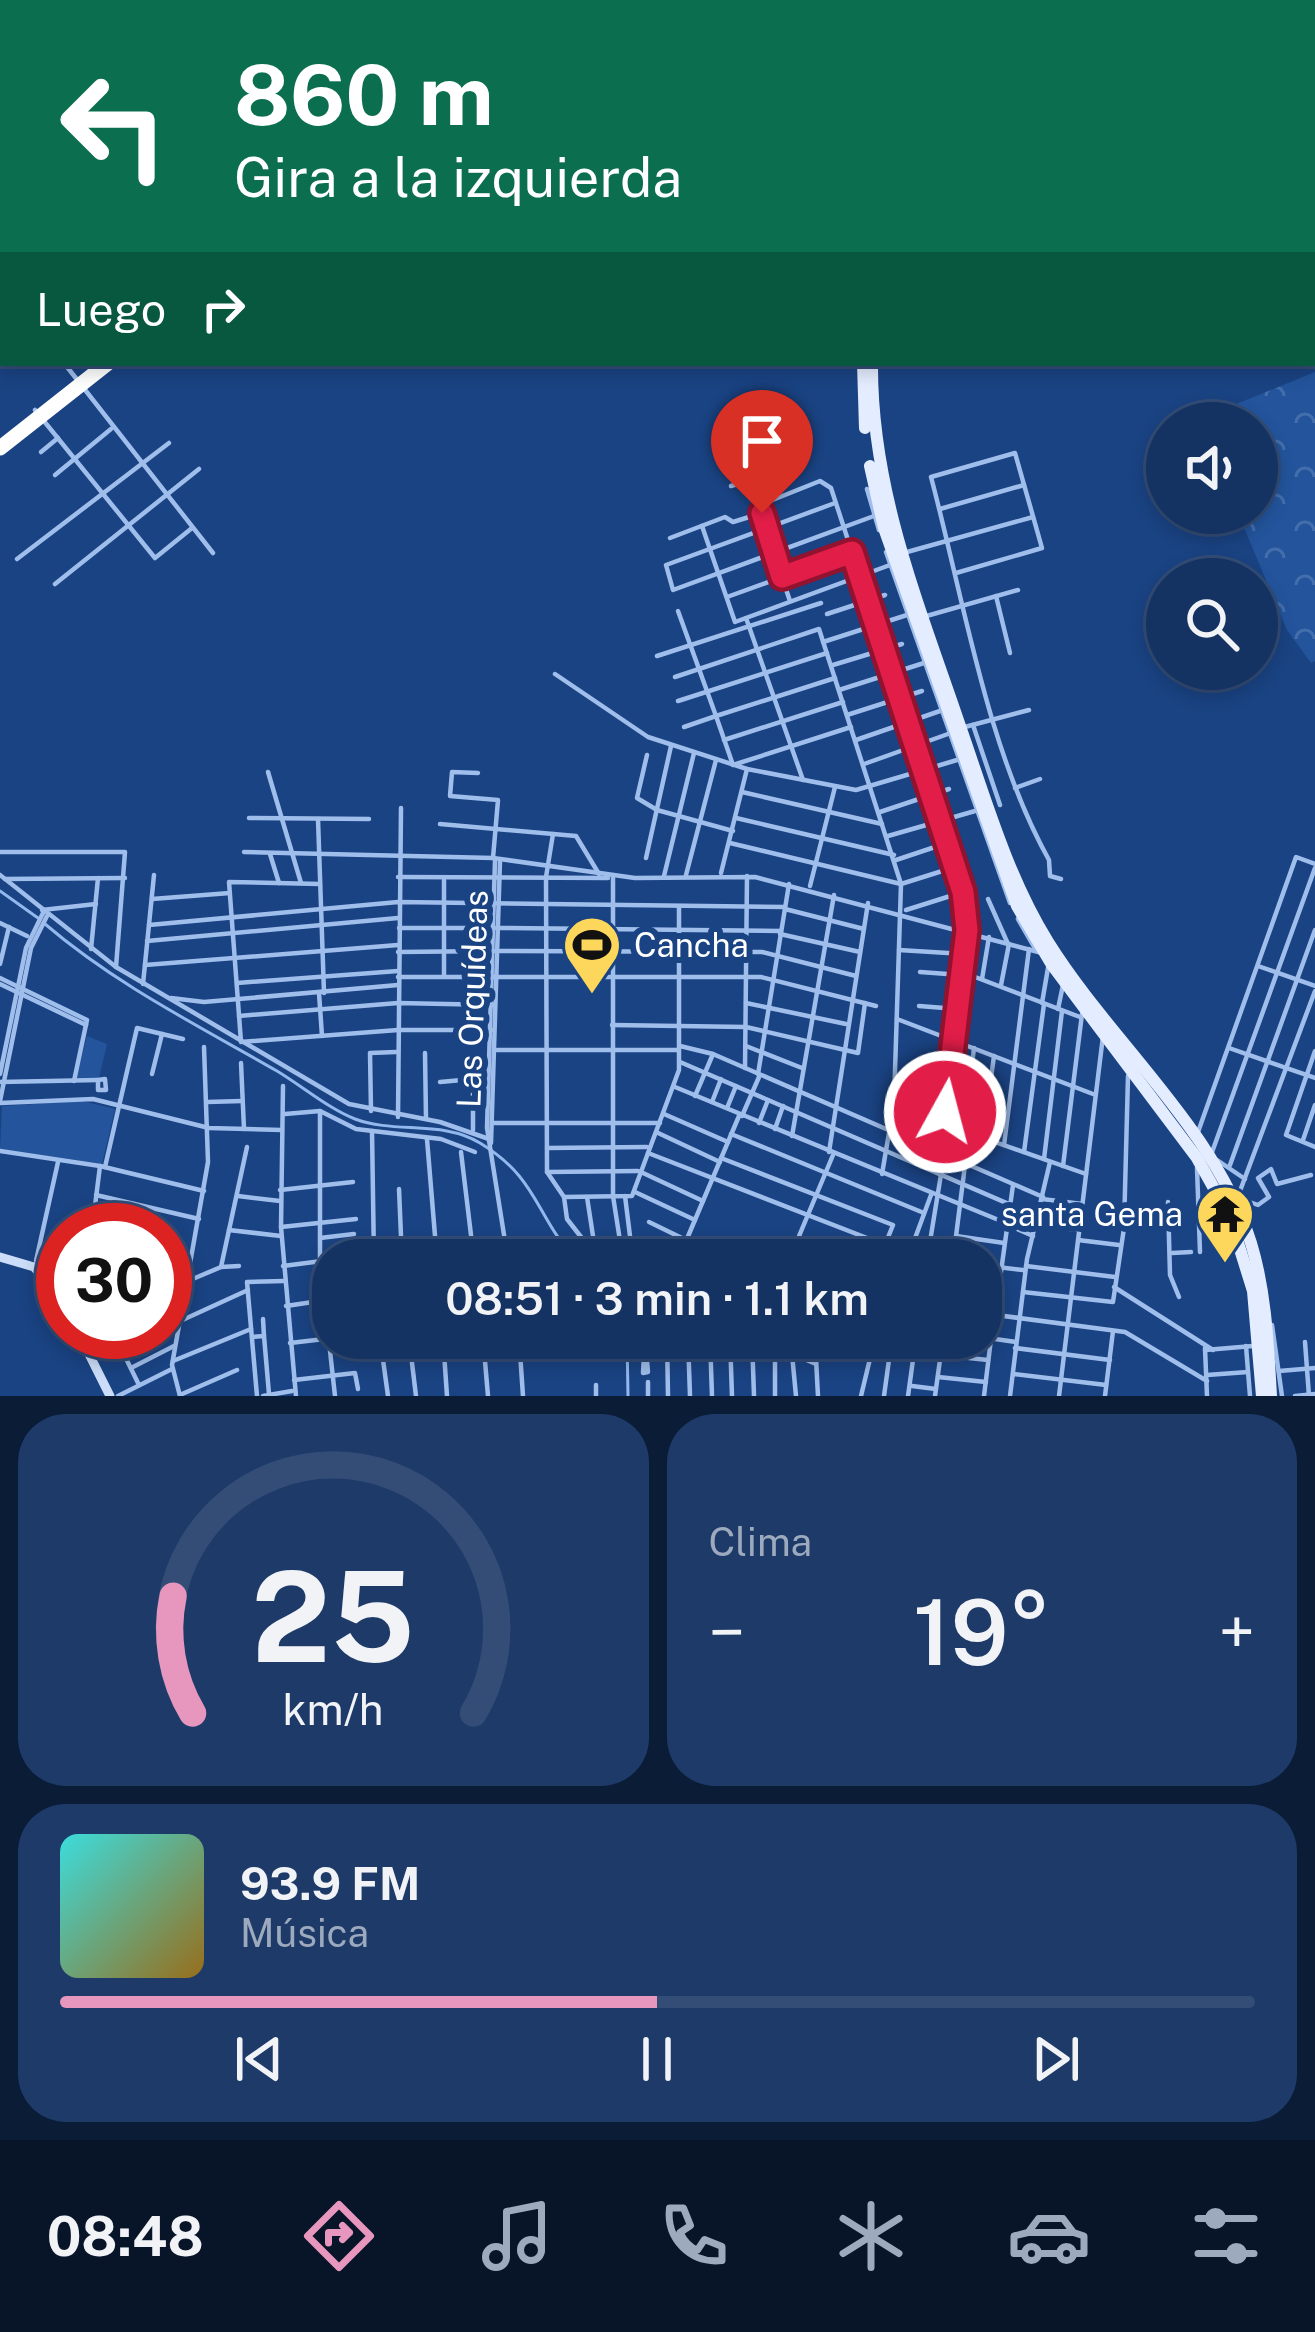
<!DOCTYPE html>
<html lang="es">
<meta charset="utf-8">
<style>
:root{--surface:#143262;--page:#1d3a68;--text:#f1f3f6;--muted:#9daabe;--line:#334d77;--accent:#e797bd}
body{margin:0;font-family:"Public Sans",sans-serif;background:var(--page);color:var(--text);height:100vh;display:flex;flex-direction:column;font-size:45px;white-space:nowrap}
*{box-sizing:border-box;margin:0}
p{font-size:39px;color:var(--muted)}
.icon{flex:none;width:66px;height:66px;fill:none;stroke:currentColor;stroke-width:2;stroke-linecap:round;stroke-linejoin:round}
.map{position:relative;height:1396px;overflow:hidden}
.side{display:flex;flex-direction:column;gap:18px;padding:18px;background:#0b1c36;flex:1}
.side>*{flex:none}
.guide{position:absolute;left:0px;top:0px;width:1317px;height:366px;box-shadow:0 6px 18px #0003,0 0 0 3px var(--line);background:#0b6e4f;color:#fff;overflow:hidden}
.controls{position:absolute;left:1146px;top:402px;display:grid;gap:24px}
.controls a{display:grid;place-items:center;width:132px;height:132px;border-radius:50%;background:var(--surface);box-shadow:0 6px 18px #0003,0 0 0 3px var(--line);font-size:60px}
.speed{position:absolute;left:36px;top:1203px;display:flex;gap:24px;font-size:60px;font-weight:700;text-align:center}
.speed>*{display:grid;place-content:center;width:156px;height:156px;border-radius:50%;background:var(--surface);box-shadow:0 6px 18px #0003,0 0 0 3px var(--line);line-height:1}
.speed .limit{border:18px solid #d22;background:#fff;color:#111}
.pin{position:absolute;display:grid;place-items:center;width:102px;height:102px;color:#fff;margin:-123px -51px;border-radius:50% 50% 50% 0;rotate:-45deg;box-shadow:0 0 12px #0007}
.pin .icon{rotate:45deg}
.me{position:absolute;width:132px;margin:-66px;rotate:7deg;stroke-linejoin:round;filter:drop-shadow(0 0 9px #0008)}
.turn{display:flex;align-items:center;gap:42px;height:252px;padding:0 36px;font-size:54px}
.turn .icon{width:156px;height:156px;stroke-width:2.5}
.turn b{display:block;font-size:84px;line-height:102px}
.then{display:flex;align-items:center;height:114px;padding:0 36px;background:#0003;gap:24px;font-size:45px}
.big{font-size:90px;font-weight:600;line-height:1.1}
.side .tile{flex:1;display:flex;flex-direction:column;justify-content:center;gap:18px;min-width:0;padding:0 42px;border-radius:48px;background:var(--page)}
.side .dial{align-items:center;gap:0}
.dial svg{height:312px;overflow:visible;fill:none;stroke:var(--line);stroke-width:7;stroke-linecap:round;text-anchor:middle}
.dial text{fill:var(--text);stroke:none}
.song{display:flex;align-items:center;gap:36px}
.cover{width:144px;height:144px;border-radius:18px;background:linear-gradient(135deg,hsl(180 70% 55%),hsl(40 70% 35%))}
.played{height:12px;border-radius:6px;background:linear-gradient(90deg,var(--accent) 50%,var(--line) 50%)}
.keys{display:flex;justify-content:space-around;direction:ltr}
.heat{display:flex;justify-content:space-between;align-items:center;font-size:66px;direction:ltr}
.side .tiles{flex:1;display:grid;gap:18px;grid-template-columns:1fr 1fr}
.tile:last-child{grid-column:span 2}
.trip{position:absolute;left:312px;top:1239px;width:690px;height:120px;border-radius:48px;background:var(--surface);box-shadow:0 6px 18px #0003,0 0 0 3px var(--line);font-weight:600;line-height:120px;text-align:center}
.tabs{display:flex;height:192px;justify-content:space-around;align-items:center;background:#081427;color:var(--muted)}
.tabs .icon{width:84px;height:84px}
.tabs .on{color:var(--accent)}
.tabs b{font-size:54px;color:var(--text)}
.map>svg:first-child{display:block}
</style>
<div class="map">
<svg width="1315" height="1396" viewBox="0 0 1315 1396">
<defs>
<pattern id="forest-crowns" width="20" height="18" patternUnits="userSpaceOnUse" patternTransform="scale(3)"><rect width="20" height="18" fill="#23549c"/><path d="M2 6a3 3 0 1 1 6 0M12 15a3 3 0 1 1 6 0" fill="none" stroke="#446eab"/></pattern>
</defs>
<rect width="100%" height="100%" fill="#1a4383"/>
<path fill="url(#forest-crowns)" d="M1315 372V661L1311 663 1287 630 1238 513H1257V423H1202L1200 419Z"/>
<g fill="#23549c">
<path d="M87 1036 107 1044 99 1078 76 1079Z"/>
<path d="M82 1101 115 1109 102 1164 0 1149 2 1106Z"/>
</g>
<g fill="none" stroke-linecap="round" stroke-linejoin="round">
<g stroke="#92b8ed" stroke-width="3">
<path d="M0 175 3 172"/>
<path d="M0 891 38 918"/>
<path d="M45 924C115 984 197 1025 277 1071 302 1086 329 1109 355 1119 395 1134 443 1120 480 1143 539 1179 534 1214 576 1260"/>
<path d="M627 1338 628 1396"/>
</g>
<g stroke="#a0beeb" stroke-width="4.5">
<path d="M26 0 29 3"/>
<path d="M304 0 307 3"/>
<path d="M619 0 622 3"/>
<path d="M670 0 673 3"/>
<path d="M741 0 743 3"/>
<path d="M966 0 969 3"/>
<path d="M65 3 69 0"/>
<path d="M584 3 587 0"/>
<path d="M829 3 833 0"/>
<path d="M885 3 888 0"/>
<path d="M1264 3V0"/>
<path d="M0 15 3 19"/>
<path d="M0 55 3 53"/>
<path d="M0 104 3 108"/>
<path d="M0 151 3 148"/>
<path d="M0 197 3 200"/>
<path d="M0 241 3 239"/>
<path d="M0 283 3 286"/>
<path d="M64 363 213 553"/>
<path d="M35 410 155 558 192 528"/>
<path d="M41 452 58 438"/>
<path d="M742 461 790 601"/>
<path d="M55 475 111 429"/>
<path d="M731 486 751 480"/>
<path d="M867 489 879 530"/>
<path d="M835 503 666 565 673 590 874 516"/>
<path d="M760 505 820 481 831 488 965 898 967 930 944 1156 927 1260"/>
<path d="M940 509 1024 485"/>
<path d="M702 526 735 622 890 565"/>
<path d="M670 538 725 517 733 522 762 513"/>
<path d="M886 552 1010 903"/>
<path d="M907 552 1033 517"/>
<path d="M17 559 169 443"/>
<path d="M956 573 1042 548 1015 453 931 477C964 601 987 749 1049 860L1050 876 1061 879"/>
<path d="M55 584 199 469"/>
<path d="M996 596 1010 653"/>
<path d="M727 597 852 552"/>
<path d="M678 611 716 716 684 727"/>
<path d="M827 614 885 595"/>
<path d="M923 617 1018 590"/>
<path d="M746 618 803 780"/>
<path d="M823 642 907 615"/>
<path d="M657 656 821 603"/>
<path d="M833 665 902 644"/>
<path d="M555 674 648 737 747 769 856 790 957 760"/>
<path d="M675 677 819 629 901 884 893 1134"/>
<path d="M835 678 716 716 733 765 851 727"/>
<path d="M839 690 924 663"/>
<path d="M678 701 827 653"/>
<path d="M847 715 922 691"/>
<path d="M973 725 1000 805"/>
<path d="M961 728 1029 710"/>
<path d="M724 740 843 702"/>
<path d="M856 740 940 711"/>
<path d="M647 755 637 798 657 810 733 831"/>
<path d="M864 764 948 734"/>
<path d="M268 772 301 883"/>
<path d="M478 773 452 772 450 796 498 800 493 858"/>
<path d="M1015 788 1040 779"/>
<path d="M742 792 882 824"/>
<path d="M880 812 949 789"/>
<path d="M249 818 369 819"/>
<path d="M736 818 894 855"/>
<path d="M318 819 324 993"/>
<path d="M440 824 576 836 599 874"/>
<path d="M553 834 546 877 547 1172 564 1197 567 1219 599 1260"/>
<path d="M888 836 975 811"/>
<path d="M730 843 901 884 955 867"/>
<path d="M0 852H125L116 967"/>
<path d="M244 852 493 858 635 878 755 877 1042 953"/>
<path d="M270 854 279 883"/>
<path d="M646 858 671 746"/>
<path d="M495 860 487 1128 508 1260"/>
<path d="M896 860 947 843"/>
<path d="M721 873 747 769"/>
<path d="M0 875 116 967 349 1104 440 1122 489 1139"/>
<path d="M613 875V1196L623 1260"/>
<path d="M686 875 716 760"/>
<path d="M664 876 694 753"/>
<path d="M398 877 608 878"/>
<path d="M5 879 125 878"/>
<path d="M320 884 229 882 241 1042 398 1030H492"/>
<path d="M810 886 835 787"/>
<path d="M152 899 230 893"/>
<path d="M988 899 1008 944"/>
<path d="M785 909 864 929"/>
<path d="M42 910 96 904"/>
<path d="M906 910 963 892"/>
<path d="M1018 919 1036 950"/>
<path d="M0 923 27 936"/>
<path d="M149 925 398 902 785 907"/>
<path d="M399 928H495"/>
<path d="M500 928 781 931"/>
<path d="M780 934 860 952"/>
<path d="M147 941 398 918"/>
<path d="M91 949 98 878"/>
<path d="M899 950 964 954"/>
<path d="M500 951 762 952 856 976"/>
<path d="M398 952 494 951"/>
<path d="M0 964 9 927"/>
<path d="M145 965 398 945"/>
<path d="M1258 966 1315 986"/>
<path d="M920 972 961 975"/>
<path d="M962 972 1080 1017"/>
<path d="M444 976V880"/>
<path d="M398 977H761L876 1006"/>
<path d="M0 978 87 1020 74 1081"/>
<path d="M982 979 989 937"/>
<path d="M237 983 398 971"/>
<path d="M0 984 86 1025"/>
<path d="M143 984 154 875"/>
<path d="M1001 985 1009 944"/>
<path d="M319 993 322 1036"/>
<path d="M171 998 204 1002 398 985"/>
<path d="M746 1003 846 1024"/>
<path d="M1042 1003 1048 968"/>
<path d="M919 1006 957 1009"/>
<path d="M1058 1009 1063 985"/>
<path d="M239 1016 398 1003 494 1005"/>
<path d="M897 1019 1093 1094"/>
<path d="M612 1025 746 1027 858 1053 865 1003"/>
<path d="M680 1046 713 1054"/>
<path d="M746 1046 802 1068"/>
<path d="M1229 1048 1315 1078"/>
<path d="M497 1050H677"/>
<path d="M1315 1051 1286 1135 1315 1147"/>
<path d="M425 1053 426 1119"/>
<path d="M680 1062 1039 1217"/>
<path d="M241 1063 244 1129"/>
<path d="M745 1068 747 876"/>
<path d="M0 1074 26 948 43 913"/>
<path d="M152 1074 162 1034"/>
<path d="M758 1074 789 884"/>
<path d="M105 1079 106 1090H98V1080Z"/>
<path d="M0 1082 98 1080"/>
<path d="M440 1082 473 1079V1130"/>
<path d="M283 1086 281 1227 296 1396"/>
<path d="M675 1087 1006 1223"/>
<path d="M695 1096 713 1054 1043 1197"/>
<path d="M0 1101 31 948 47 916"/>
<path d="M207 1102 242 1101"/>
<path d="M712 1102 721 1079"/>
<path d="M0 1103 93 1099 209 1128 282 1130"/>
<path d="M727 1108 736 1086"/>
<path d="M320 1111V1260L335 1396"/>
<path d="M371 1111 370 1053 396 1052"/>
<path d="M285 1114 320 1111 356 1129 441 1139 475 1152"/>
<path d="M664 1114 728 1142"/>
<path d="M742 1116 759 1077"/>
<path d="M398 1117 401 808"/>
<path d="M492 1123H660"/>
<path d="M759 1123 768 1100"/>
<path d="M944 1124 1086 1174"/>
<path d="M775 1129 783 1106"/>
<path d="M964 1130 974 1048"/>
<path d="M372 1131 374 1260"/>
<path d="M656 1132 720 1162"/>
<path d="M1198 1132 1296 857 1315 864"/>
<path d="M731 1134 924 1213"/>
<path d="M792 1136 834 895"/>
<path d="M983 1137 994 1056"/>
<path d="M427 1139 437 1260"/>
<path d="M1303 1140 1315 1105"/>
<path d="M491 1143 500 861"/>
<path d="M1004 1145 1029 949"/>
<path d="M547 1148 647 1147"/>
<path d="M0 1151 100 1166 204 1191"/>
<path d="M461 1152 474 1260"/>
<path d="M829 1152 868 903"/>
<path d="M1024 1152 1044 1004"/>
<path d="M648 1153 885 1245"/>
<path d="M1211 1155 1315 868"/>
<path d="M721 1158 893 1225 879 1260"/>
<path d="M1044 1159 1062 1011"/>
<path d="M1217 1160 1245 1179"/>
<path d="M1230 1165 1315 930"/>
<path d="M1063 1166 1082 1014"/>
<path d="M105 1167 137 1028 183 1039"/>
<path d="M1197 1168 1200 1252"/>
<path d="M547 1172 638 1171"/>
<path d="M643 1173 703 1201"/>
<path d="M882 1174 889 1133"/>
<path d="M399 1189 402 1260"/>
<path d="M280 1190 353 1182"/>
<path d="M635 1192 695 1220"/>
<path d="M96 1195 199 1219"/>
<path d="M238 1196 280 1201"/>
<path d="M625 1196 633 1260"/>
<path d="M564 1197 632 1196 679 1070V907"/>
<path d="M587 1197 595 1249"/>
<path d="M1238 1198 1258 1205 1269 1197 1258 1178 1271 1169 1277 1184 1311 1175"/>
<path d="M1042 1199 1082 1204"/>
<path d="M1237 1199 1315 991"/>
<path d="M1168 1202 1170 1275 1179 1297"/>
<path d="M649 1222 686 1240"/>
<path d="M1006 1224 1033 1236"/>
<path d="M1037 1225 1079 1230"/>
<path d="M281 1227 356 1219"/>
<path d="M1124 1228 1166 1227"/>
<path d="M92 1230 100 1166"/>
<path d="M229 1230 281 1236"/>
<path d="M956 1236 1004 1243"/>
<path d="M799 1237 860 1260"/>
<path d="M320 1238 354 1234"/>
<path d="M1078 1240 1119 1245"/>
<path d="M653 1248 678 1260"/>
<path d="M1172 1253 1191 1252"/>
<path d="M928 1258 943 1260"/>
<path d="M678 1260 739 1116"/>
<path d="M789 1260 833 1155"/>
<path d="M907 1260 931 1195"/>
<path d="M953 1260 965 1165"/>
<path d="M36 1261 58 1162"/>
<path d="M981 1265 1023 1270"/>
<path d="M283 1266 353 1257"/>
<path d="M1026 1266 1115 1277"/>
<path d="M221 1267 247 1147"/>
<path d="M165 1273 188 1277"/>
<path d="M188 1281 221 1267 239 1266"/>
<path d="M1114 1287 1213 1350"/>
<path d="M981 1289 998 1291"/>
<path d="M1023 1292 1113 1302 1124 1228 1128 1076"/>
<path d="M165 1305 181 1297"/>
<path d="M286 1306 333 1299"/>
<path d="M981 1313 1125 1332 1207 1381"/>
<path d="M995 1315 1013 1185"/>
<path d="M263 1319 264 1336"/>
<path d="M1272 1325 1282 1396"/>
<path d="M165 1328 248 1290"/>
<path d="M113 1332 139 1385"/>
<path d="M252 1337 264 1336 269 1394"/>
<path d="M981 1337 1016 1342"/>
<path d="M380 1338 388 1396"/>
<path d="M409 1338 416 1396"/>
<path d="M443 1338 447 1396"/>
<path d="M483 1338 488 1396"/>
<path d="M519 1338 523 1396"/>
<path d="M645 1338 643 1373 648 1372 647 1361"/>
<path d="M667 1338 668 1396"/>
<path d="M688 1338 690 1396"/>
<path d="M710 1338 712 1396"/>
<path d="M730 1338 732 1396"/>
<path d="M752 1338 754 1396"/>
<path d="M754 1338 816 1364"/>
<path d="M775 1338V1396"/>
<path d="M381 1342 409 1339"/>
<path d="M519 1342 605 1338"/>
<path d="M1305 1342 1309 1396"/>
<path d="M90 1343 111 1333"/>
<path d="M290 1343 333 1338"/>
<path d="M1246 1346 1250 1396"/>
<path d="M332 1348 362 1345"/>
<path d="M1015 1348 1110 1360"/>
<path d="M1205 1348 1207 1396"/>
<path d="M122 1350 158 1332"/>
<path d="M1205 1350 1253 1346"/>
<path d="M818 1351 839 1356 846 1338"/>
<path d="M940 1355 988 1360"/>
<path d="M173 1361 251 1329"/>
<path d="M131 1368 174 1346"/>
<path d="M1279 1371 1315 1368"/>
<path d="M1013 1374 1106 1385"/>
<path d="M1207 1375 1248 1372"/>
<path d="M938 1377 986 1382"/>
<path d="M294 1380 355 1373 358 1389"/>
<path d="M648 1382V1396"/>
<path d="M912 1386 936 1389"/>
<path d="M182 1394 237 1370"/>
<path d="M118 1396 172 1369"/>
<path d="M180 1396 172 1365 208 1162 204 1047"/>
<path d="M257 1396 247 1282 284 1281"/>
<path d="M263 1396 292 1391"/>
<path d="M596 1396V1385"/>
<path d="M796 1396 792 1354 799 1338"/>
<path d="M818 1396 816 1359 823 1338"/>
<path d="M861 1396 875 1338"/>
<path d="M884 1396 892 1338"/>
<path d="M908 1396 916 1338"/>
<path d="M935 1396 943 1338"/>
<path d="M984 1396 991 1339"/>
<path d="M1010 1396 1027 1259 1050 1162"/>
<path d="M1059 1396 1103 1036"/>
<path d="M1105 1396 1113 1331"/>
<path d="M1295 1396 1315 1394"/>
</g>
<g stroke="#cbddf8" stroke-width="9">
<path d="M0 1257 34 1267 63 1302"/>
<path d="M78 1332 110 1396"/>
</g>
<g stroke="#e4edff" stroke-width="12">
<path d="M798 0 801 3"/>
<path d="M810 0 813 3"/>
<path d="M863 363 865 428"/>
<path d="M872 363C871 493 921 610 962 732 987 804 1008 877 1048 942 1111 1043 1214 1127 1251 1243 1266 1292 1268 1345 1271 1396"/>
<path d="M870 466 884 528 1017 906 1052 965 1197 1158 1230 1217 1253 1291 1262 1396"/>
</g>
<g stroke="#fff" stroke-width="15">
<path d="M547 3 551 0"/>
<path d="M562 3 566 0"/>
<path d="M0 448 108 363"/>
</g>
</g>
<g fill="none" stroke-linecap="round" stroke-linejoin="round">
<g stroke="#92132f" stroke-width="30">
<path id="route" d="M762 513 782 577 852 552 963 892 967 930 945 1112"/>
</g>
<use href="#route" stroke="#e11d48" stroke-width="21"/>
</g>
<defs>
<g id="stadium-pin" transform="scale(3)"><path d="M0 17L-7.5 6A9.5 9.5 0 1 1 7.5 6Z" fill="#fdd65c" stroke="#1a4383"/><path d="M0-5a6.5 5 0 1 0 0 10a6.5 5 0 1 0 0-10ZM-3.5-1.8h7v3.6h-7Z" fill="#111"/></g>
<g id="temple-pin" transform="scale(3)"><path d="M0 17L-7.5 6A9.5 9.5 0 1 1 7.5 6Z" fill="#fdd65c" stroke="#1a4383"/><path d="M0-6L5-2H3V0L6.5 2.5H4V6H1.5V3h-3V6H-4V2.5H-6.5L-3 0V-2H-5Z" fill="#111"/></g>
</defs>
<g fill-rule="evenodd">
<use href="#stadium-pin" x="592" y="945"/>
<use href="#temple-pin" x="1225" y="1214"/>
</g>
<g text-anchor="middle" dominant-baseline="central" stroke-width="12" stroke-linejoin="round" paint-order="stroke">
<g font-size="33" fill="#fff" stroke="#1a4383" text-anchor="start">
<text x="634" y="945">Cancha</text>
<text x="1183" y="1214" text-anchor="end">santa Gema</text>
</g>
<g font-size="33" fill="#fff" stroke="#1a4383">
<text transform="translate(472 999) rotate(-88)">Las Orquídeas</text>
</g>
</g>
</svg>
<div class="controls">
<a><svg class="icon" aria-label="sound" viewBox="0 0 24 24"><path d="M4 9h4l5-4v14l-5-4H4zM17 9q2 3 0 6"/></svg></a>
<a><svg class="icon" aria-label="search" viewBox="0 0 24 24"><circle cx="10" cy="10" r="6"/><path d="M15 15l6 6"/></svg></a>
</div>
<div class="speed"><div class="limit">30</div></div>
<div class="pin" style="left:762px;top:513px;background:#d93025"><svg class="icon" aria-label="arrive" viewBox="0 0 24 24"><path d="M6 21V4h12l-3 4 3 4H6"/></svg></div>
<svg class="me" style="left:945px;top:1112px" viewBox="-20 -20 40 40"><circle r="17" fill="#e11d48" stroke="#fff" stroke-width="3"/><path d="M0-11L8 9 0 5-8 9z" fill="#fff"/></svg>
<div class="trip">08:51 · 3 min · 1.1 km</div>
<div class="guide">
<div class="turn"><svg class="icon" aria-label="left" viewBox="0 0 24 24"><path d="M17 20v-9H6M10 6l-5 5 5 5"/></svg><div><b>860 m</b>Gira a la izquierda</div></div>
<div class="then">Luego<svg class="icon" aria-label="right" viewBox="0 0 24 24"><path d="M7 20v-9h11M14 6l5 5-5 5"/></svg></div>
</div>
</div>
<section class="side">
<div class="tiles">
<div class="tile dial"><svg viewBox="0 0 100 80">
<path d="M14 69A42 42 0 1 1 86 69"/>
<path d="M14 69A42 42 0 0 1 9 39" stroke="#e797bd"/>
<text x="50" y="56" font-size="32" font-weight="700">25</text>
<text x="50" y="72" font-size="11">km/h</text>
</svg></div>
<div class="tile"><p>Clima</p>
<div class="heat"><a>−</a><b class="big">19°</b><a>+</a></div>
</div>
<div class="tile">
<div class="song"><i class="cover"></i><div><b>93.9 FM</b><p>Música</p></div></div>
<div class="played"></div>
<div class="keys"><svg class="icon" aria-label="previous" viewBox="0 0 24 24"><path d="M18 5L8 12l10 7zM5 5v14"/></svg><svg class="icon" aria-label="pause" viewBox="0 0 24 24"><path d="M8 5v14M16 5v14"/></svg><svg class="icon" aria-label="next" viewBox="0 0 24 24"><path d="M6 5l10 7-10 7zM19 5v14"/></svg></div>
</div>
</div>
</section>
<nav class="tabs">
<b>08:48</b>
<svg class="icon on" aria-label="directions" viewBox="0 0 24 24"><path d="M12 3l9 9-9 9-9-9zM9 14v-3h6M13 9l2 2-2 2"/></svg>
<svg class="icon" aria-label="music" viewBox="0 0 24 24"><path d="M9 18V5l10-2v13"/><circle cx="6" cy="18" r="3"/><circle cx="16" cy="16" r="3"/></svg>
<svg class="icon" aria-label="phone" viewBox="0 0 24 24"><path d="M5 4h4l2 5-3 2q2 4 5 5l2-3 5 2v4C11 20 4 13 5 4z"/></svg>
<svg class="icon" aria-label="climate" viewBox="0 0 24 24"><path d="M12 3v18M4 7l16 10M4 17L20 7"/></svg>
<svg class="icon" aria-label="car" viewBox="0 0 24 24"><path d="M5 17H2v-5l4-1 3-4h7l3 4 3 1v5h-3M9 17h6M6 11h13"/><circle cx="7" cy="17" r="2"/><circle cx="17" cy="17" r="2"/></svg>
<svg class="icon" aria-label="filters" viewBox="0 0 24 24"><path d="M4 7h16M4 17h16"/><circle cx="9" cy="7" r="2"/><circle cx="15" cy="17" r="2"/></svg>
</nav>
